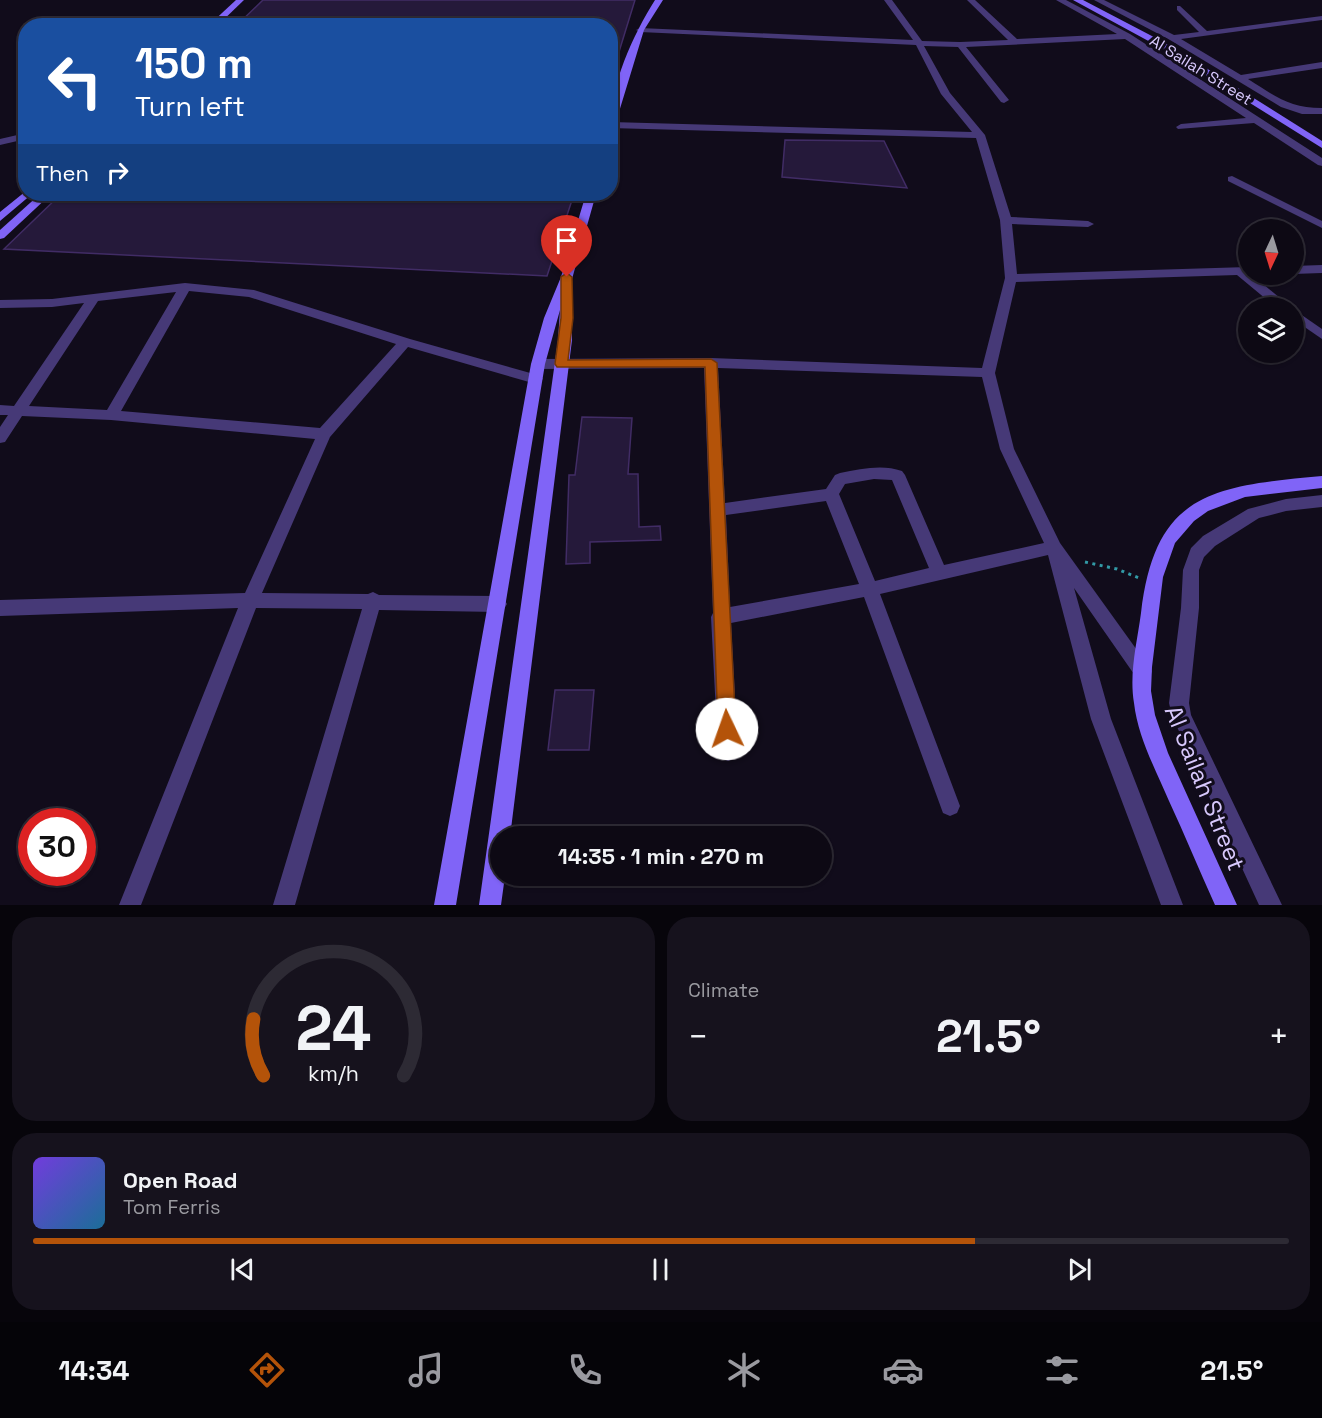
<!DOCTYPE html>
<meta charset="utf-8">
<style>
:root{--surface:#0d0914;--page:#16121d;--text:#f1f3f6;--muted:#9a9aa0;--line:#2d2a34;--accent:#b45309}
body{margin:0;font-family:"Space Grotesk",sans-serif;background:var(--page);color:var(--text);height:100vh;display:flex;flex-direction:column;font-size:22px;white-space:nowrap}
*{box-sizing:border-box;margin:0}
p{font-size:20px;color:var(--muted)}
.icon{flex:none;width:33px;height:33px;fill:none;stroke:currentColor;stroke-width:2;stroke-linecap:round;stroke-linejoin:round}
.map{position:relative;height:905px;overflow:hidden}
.details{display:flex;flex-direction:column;gap:12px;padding:12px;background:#07050b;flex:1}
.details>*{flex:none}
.guide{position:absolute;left:18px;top:18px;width:600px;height:183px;border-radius:24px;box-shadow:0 2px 4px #0004,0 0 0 2px var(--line);background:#1a4fa0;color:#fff;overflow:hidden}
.needle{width:39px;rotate:184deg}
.controls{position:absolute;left:1238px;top:219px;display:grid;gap:12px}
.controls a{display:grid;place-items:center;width:66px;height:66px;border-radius:50%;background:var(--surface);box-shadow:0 2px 4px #0004,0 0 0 2px var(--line);font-size:30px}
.speed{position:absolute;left:18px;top:808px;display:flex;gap:12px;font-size:30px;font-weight:700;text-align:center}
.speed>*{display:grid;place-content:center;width:78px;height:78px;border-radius:50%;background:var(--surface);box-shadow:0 2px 4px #0004,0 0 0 2px var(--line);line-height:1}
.speed .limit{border:9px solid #d22;background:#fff;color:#111}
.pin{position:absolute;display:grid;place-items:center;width:51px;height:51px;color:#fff;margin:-62px -26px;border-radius:50% 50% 50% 0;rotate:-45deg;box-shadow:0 0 6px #0007}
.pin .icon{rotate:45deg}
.me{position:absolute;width:66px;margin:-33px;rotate:357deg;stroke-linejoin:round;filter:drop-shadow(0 0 4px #0008)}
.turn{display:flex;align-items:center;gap:21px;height:126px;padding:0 18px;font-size:27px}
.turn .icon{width:78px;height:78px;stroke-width:2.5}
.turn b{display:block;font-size:42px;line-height:51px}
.then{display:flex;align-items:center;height:57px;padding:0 18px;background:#0003;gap:12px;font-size:22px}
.big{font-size:45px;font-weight:700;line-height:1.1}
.details .tile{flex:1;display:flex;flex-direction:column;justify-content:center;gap:9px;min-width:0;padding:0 21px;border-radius:24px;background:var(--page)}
.details .dial{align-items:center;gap:0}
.dial svg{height:156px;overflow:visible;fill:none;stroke:var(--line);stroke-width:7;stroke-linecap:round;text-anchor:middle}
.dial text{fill:var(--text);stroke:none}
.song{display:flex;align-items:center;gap:18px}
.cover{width:72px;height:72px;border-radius:9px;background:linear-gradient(135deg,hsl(260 70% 55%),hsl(200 70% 35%))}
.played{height:6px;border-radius:3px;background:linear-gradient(90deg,var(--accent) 75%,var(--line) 75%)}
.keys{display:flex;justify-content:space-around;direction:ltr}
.heat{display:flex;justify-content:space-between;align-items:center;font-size:33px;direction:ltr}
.details .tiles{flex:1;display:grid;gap:12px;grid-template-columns:1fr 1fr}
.tile:last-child{grid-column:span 2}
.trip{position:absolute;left:490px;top:826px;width:342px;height:60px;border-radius:30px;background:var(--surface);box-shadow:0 2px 4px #0004,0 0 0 2px var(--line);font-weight:700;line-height:60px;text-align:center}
.dock{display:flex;height:96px;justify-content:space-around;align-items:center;background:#050408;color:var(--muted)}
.dock .icon{width:42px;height:42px}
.dock .selected{color:var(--accent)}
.dock b{font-size:27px;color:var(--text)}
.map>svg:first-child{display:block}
</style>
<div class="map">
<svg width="1322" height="905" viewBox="0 0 1322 905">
<rect width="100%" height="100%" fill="#110c1b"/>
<g fill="#25193a" stroke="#412c65" stroke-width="1.5">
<path d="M263 0H635L614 68H610V26H236Z"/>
<path d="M785 140 884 141 907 188 782 177Z"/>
<path d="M61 194H574L547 276 4 249Z"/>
<path d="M582 417 632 418 628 474H638L639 527 660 526 661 540 590 542V563L566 564 569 475H575Z"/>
<path d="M555 690H594L589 750H548Z"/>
</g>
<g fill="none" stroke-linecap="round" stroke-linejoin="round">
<path stroke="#329aa6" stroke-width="3" stroke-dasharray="3 4.5" stroke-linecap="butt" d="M1085 562 1117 569 1139 578"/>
<g fill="#463977" fill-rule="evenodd">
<path d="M884 0H892L922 41 960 42 1008 40 967 0H975L1017 39 1117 34 1056 0H1066L1130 34 1322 158V166L1318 165 1254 123 1178 129 1176 127 1181 124 1246 118 1125 39 966 47 1009 100 1004 103 1001 102 958 47 924 46 950 93 985 135 1011 217 1088 221 1094 224 1088 227 1012 224 1017 274 1248 267V274H1251L1292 308H1277L1237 275 1016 282 995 373 1014 449 1060 543 1152 671 1150 677 1143 680 1136 677 1074 588 1111 719 1183 905H1161L1091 719 1048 555 880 594 960 806 957 813 950 816 943 813 864 597 731 623 738 751 735 758 728 761 721 758 718 751 711 617 713 613 704 368 538 369 531 364 538 359 711 358 982 368 1005 278 1000 220 976 138 610 128 611 122 972 132 941 94 916 45 640 32 636 30 640 28 913 40ZM718 368 982 377 1000 449 1044 543 944 565 905 475 902 471C882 464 861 469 840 473L835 475 826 489 725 503ZM874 479 892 480 929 568 875 581 839 494 845 484ZM826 501 859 584 730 607 726 515Z"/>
<path d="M1094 0H1104L1174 35 1199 32 1177 10V6H1180L1207 31 1322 16V20L1181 39 1241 75 1322 62V68L1248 79C1275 96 1289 108 1322 108V114H1302L1281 107 1170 40Z"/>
<path d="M26 133V139L0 145V139Z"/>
<path d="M1232 176 1322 221V228L1228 181V177Z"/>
<path d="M1322 265V273L1293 274V266Z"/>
<path d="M185 283 254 290 410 339 541 376 543 379 536 384 408 347 330 437 262 593 368 594 373 592 379 595 498 596 504 599 507 604 504 609 498 612 379 610 295 905H273L362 609 256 608 141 905H119L238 608 0 616V600L245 593 315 439 111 420 22 416 5 442 0 443V427L8 415H0V405L14 406 84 303 52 307 0 308V300L52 299ZM189 291 249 297 396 344 320 428 121 411ZM176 292 107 410 29 406 98 301Z"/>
<path d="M1293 309 1322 329V339L1293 319Z"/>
<path d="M1322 495V507L1286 511 1259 518 1215 546 1204 557 1199 570V608L1189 703 1191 715 1282 905H1259L1172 716 1169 703 1181 608 1183 570 1191 548 1203 536 1248 509 1286 499Z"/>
</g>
<g fill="#8064f7" fill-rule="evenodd">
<path d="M236 0H244L217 26H208Z"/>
<path d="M655 0H663L644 30 615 125 610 128C610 85 633 35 655 0Z"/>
<path d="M1073 0H1083L1171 46 1322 141V148L1165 50Z"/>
<path d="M26 191V194H32L0 221V212Z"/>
<path d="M40 194H51L4 238 0 239V230Z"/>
<path d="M586 194H596L572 279V340L510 837H501V876H505L501 905H479L558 340 560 310 545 364 456 905H434L531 364 544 318 561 277Z"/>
<path d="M1322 476V488L1245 497 1208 511 1194 521 1175 543 1163 577 1152 667 1151 691 1155 715 1168 753 1237 905H1215C1199 870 1185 835 1169 801 1156 770 1138 738 1134 703 1129 673 1137 643 1141 613 1155 491 1215 486 1322 476Z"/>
</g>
</g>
<path fill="#b45309" stroke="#753606" stroke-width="1.5" d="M567 273 572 277 573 318 568 360 711 359 717 363 736 729 733 735 727 737 721 735 718 729 705 367H557L555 364 561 318V277Z"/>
<g text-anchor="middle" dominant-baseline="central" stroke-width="6" stroke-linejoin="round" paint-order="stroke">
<g font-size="16" fill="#d7c8fc" stroke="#110c1b">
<text transform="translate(1201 70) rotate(32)">Al Sailah Street</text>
</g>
<g font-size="24" fill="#d7c8fc" stroke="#110c1b">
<text transform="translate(1205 788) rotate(68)">Al Sailah Street</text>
</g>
</g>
</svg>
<div class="controls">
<a><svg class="needle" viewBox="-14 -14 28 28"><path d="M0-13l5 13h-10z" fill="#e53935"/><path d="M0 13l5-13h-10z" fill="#9a9aa0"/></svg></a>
<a><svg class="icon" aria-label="layers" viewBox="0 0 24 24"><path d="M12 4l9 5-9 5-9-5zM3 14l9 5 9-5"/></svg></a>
</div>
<div class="speed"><div class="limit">30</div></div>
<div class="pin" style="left:567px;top:277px;background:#d93025"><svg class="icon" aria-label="arrive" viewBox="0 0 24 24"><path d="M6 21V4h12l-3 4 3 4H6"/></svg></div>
<svg class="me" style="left:727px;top:729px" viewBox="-20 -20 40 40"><circle r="19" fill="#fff"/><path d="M0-13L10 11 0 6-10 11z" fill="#b45309"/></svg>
<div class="trip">14:35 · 1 min · 270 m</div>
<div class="guide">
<div class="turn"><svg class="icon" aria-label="left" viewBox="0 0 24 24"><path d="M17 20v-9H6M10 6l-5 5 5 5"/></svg><div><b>150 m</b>Turn left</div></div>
<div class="then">Then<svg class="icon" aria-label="right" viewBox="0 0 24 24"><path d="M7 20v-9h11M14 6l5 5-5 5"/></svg></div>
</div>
</div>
<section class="details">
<div class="tiles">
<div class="tile dial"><svg viewBox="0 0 100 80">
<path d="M14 69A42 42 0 1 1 86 69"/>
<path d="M14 69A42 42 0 0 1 9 40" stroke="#b45309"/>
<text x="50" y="56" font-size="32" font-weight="700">24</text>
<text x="50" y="72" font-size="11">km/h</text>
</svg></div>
<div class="tile"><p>Climate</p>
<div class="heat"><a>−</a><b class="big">21.5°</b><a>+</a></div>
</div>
<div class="tile">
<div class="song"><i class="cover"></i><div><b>Open Road</b><p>Tom Ferris</p></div></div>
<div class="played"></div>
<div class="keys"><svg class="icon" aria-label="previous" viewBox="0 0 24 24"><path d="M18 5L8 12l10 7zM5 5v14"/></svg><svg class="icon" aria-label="pause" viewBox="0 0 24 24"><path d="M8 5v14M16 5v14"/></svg><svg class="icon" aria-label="next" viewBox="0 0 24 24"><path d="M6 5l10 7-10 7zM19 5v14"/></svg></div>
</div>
</div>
</section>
<nav class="dock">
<b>14:34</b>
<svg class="icon selected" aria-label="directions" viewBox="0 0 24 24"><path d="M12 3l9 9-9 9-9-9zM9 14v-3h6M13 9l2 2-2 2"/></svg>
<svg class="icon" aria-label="music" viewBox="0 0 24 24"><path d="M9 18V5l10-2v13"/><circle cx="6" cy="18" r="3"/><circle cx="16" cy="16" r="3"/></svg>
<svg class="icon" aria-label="phone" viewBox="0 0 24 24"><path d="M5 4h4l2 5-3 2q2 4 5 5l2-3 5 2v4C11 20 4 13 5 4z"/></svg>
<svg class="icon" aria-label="climate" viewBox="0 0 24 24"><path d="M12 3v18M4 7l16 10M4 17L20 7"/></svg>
<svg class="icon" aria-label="car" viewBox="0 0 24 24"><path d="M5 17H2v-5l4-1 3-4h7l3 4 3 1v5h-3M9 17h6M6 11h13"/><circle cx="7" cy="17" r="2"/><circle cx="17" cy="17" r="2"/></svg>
<svg class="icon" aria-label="filters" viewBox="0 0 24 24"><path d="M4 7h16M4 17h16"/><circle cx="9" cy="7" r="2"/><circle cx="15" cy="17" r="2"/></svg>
<b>21.5°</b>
</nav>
